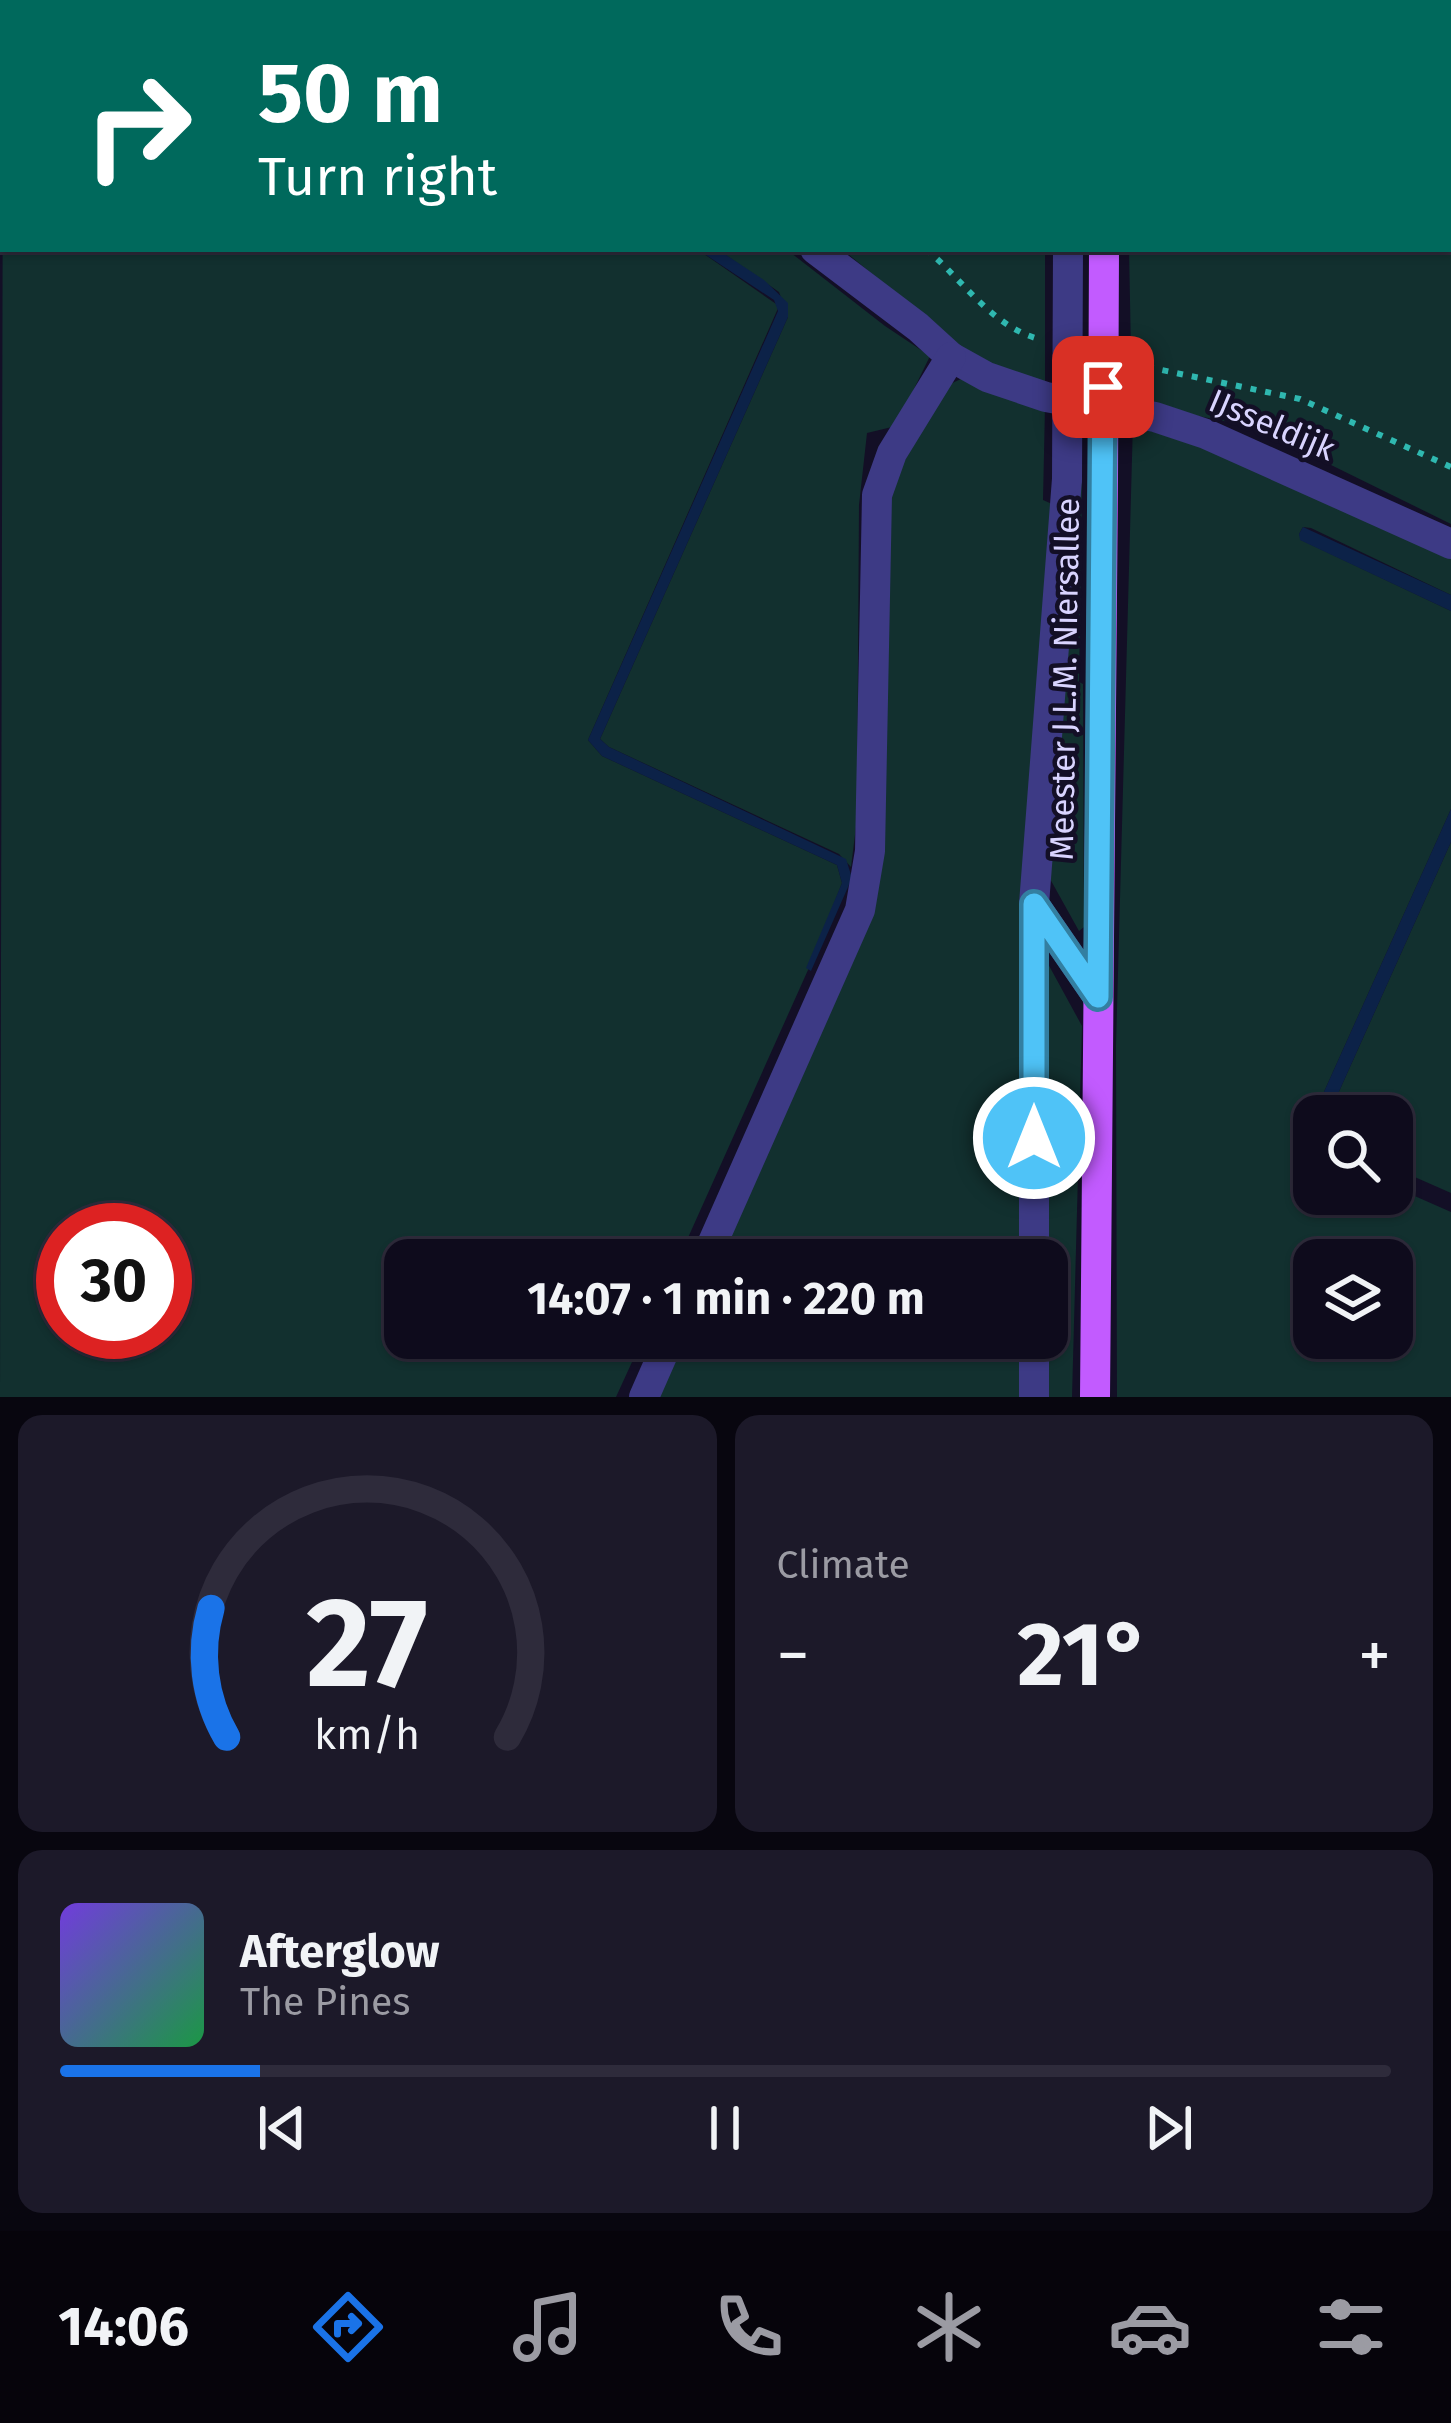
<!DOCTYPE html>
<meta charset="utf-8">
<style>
:root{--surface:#0e0b1c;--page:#1c1929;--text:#f1f3f6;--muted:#9b9ba3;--line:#2e2b3b;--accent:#1a73e8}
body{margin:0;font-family:"Fira Sans",sans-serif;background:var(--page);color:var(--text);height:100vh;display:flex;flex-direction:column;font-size:45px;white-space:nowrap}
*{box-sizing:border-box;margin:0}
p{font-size:39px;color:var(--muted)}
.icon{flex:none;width:66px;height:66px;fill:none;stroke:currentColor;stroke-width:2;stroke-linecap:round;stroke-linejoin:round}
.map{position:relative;height:1397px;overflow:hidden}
.details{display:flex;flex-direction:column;gap:18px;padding:18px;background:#08060f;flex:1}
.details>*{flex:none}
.guide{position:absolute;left:0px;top:0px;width:1452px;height:252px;box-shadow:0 3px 9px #0004,0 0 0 3px var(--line);background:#00695c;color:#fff;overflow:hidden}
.controls{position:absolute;left:1293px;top:1095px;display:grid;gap:24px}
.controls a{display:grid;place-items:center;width:120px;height:120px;border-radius:24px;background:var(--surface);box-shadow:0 3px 9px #0004,0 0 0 3px var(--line);font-size:60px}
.speed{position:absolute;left:36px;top:1203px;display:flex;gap:24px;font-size:60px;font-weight:700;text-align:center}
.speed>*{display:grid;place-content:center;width:156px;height:156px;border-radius:50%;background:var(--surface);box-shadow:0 3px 9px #0004,0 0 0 3px var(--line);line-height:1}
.speed .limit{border:18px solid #d22;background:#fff;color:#111}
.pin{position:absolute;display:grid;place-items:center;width:102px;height:102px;color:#fff;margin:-51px;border-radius:24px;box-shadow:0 6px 18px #0006}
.me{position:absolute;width:132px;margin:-66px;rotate:0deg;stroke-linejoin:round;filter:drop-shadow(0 0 9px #0008)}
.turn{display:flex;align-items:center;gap:42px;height:252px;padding:0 60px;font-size:54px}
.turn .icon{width:156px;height:156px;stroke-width:2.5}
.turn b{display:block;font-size:84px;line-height:102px}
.big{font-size:90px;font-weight:700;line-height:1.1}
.details .widget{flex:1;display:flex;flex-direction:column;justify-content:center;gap:18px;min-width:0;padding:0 42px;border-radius:24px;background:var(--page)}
.details .dial{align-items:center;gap:0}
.dial svg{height:312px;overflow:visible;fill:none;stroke:var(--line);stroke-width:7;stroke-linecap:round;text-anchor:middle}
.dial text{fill:var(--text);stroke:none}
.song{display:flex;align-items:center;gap:36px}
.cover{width:144px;height:144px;border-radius:18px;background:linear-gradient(135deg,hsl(260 70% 55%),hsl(140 70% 35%))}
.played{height:12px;border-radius:6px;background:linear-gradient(90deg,var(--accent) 15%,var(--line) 15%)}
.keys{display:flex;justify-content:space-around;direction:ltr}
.heat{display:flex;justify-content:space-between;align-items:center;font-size:66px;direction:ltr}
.details .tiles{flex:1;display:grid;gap:18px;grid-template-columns:1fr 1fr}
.widget:last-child{grid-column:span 2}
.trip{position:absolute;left:384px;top:1239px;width:684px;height:120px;border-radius:24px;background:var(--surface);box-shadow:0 3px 9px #0004,0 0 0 3px var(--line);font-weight:700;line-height:120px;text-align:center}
.tab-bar{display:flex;height:192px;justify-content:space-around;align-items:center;background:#06040b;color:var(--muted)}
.tab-bar .icon{width:84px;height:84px}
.tab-bar .active{color:var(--accent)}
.tab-bar b{font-size:54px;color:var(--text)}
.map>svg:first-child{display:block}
</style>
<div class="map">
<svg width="1451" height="1397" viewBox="0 0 1451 1397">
<rect width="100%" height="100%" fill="#130f26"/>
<g fill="#12302f" fill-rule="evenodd">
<path d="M431 0H1047L437 3Z"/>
<path d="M1132 0H1451V524L1254 427 1132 403 1129 249H1449V3Z"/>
<path d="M3 80V249H697L779 306 588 740 602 756 837 865 842 883 808 970 678 1260H405V1338H643L616 1397H0ZM63 1230H165V1332H63Z"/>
<path d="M717 249H786L885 326 930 356 896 426 867 433 859 505 857 819 851 867 839 854 609 747 600 739 788 317 779 292Z"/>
<path d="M842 249H1045V389L988 370Z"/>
<path d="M963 378 1045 407 1043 500 1052 504 1020 1260H713L860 930 886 494 946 386Z"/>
<path d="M1133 421 1195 437 1451 554V595L1311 528 1303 527 1299 534 1301 540 1451 611V809L1306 1132 1314 1150V1194H1392V1186L1451 1212V1397H1117L1116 1046ZM1314 1260H1392V1338H1314Z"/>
<path d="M1076 479H1082L1079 682 1083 684 1084 927 1079 931 1049 877Z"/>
<path d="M1451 842V1193L1392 1167V1116H1328Z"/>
<path d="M1047 962 1082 1026 1072 1397H1043L1047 1338Z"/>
<path d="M679 1338H1020L1021 1397H652Z"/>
</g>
<g fill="#0c2248">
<path d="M697 249H717L764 280 788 303V317L600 739 609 747 846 859 852 878 811 971 806 968 842 883 837 865 602 756 588 740 778 311 774 300Z"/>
<path d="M1303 527 1451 595V611L1300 540 1299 534Z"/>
<path d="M1451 809V842L1328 1116H1314V1150L1307 1142 1306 1132Z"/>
</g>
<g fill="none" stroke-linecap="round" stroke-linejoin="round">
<g stroke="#2fb8b0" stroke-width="6" stroke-dasharray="6 9" stroke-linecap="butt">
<path d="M538 0 543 3"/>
<path d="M926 249C963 280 991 326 1039 339"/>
<path d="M1133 364 1300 399 1451 467"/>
</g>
<g stroke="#3d3a85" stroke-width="30">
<path d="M383 0 392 3"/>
<path d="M85 3 102 0"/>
<path d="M1069 3V0"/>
<path d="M0 18H3"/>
<path d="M815 249 918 327 951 357 987 377 1046 397 1155 417 1206 434 1451 544"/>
<path d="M1034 904 1098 997"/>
<path d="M705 1260 860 910 870 851 877 495 892 453 951 357"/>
<path d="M1034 1260V904L1067 479"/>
<path d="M1034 1338V1397"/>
<path d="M644 1397 670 1338"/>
</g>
<g stroke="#c25bff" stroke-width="30">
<path d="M1105 3V0"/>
<path d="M1095 1397 1103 479"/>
</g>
<path stroke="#3d3a85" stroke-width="30" d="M1067 479 1068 249"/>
<path stroke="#c25bff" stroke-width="30" d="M1103 479 1104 249"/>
</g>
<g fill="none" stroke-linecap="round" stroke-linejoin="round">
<g stroke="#337fa1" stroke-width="30">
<path id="route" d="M1034 1138V904L1098 997 1103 387"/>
</g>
<use href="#route" stroke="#4fc3f7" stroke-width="21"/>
</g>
<g text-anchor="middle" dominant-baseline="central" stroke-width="9" stroke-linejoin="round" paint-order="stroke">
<g font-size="33" fill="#d9d4ff" stroke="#130f26">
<text transform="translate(1272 425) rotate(23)">IJsseldijk</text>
<text transform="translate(1065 679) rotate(-89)">Meester J.L.M. Niersallee</text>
</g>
</g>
</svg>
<div class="controls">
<a><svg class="icon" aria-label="search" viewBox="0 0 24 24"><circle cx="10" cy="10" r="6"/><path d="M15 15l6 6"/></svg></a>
<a><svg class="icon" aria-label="layers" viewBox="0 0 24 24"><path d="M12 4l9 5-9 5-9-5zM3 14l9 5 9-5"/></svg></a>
</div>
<div class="speed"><div class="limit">30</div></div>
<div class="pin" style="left:1103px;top:387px;background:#d93025"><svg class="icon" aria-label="arrive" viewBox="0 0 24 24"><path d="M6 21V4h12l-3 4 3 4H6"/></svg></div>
<svg class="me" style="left:1034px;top:1138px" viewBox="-20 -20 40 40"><circle r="17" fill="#4fc3f7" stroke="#fff" stroke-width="3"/><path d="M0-11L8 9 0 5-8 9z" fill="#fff"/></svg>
<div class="trip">14:07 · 1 min · 220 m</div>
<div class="guide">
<div class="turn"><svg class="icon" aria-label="right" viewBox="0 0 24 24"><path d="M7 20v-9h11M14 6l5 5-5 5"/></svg><div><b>50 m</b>Turn right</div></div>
</div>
</div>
<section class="details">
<div class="tiles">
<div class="widget dial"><svg viewBox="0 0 100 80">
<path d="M14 69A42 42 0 1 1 86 69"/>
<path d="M14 69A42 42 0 0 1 10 36" stroke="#1a73e8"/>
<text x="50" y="56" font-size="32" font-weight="700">27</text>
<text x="50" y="72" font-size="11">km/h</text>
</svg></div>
<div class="widget"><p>Climate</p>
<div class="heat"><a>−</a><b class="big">21°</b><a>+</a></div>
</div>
<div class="widget">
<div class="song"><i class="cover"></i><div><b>Afterglow</b><p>The Pines</p></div></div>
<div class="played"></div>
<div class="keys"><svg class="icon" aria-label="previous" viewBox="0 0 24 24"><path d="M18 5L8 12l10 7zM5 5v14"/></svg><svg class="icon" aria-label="pause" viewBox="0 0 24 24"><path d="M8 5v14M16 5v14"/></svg><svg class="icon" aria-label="next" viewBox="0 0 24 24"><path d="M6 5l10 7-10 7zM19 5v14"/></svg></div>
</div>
</div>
</section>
<nav class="tab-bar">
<b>14:06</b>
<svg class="icon active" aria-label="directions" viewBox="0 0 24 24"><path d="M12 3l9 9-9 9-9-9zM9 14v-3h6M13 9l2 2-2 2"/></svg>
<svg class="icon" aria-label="music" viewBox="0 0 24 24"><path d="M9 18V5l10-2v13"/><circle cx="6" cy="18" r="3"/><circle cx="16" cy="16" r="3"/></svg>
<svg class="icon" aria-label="phone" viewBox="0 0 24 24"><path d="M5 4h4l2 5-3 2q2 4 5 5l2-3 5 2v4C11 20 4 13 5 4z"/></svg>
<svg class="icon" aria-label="climate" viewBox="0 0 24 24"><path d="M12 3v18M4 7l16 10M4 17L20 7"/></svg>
<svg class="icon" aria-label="car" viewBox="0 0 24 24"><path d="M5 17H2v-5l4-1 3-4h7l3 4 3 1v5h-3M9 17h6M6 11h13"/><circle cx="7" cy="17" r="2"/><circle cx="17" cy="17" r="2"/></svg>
<svg class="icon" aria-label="filters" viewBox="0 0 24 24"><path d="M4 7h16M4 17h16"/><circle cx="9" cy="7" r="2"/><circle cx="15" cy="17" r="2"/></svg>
</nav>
